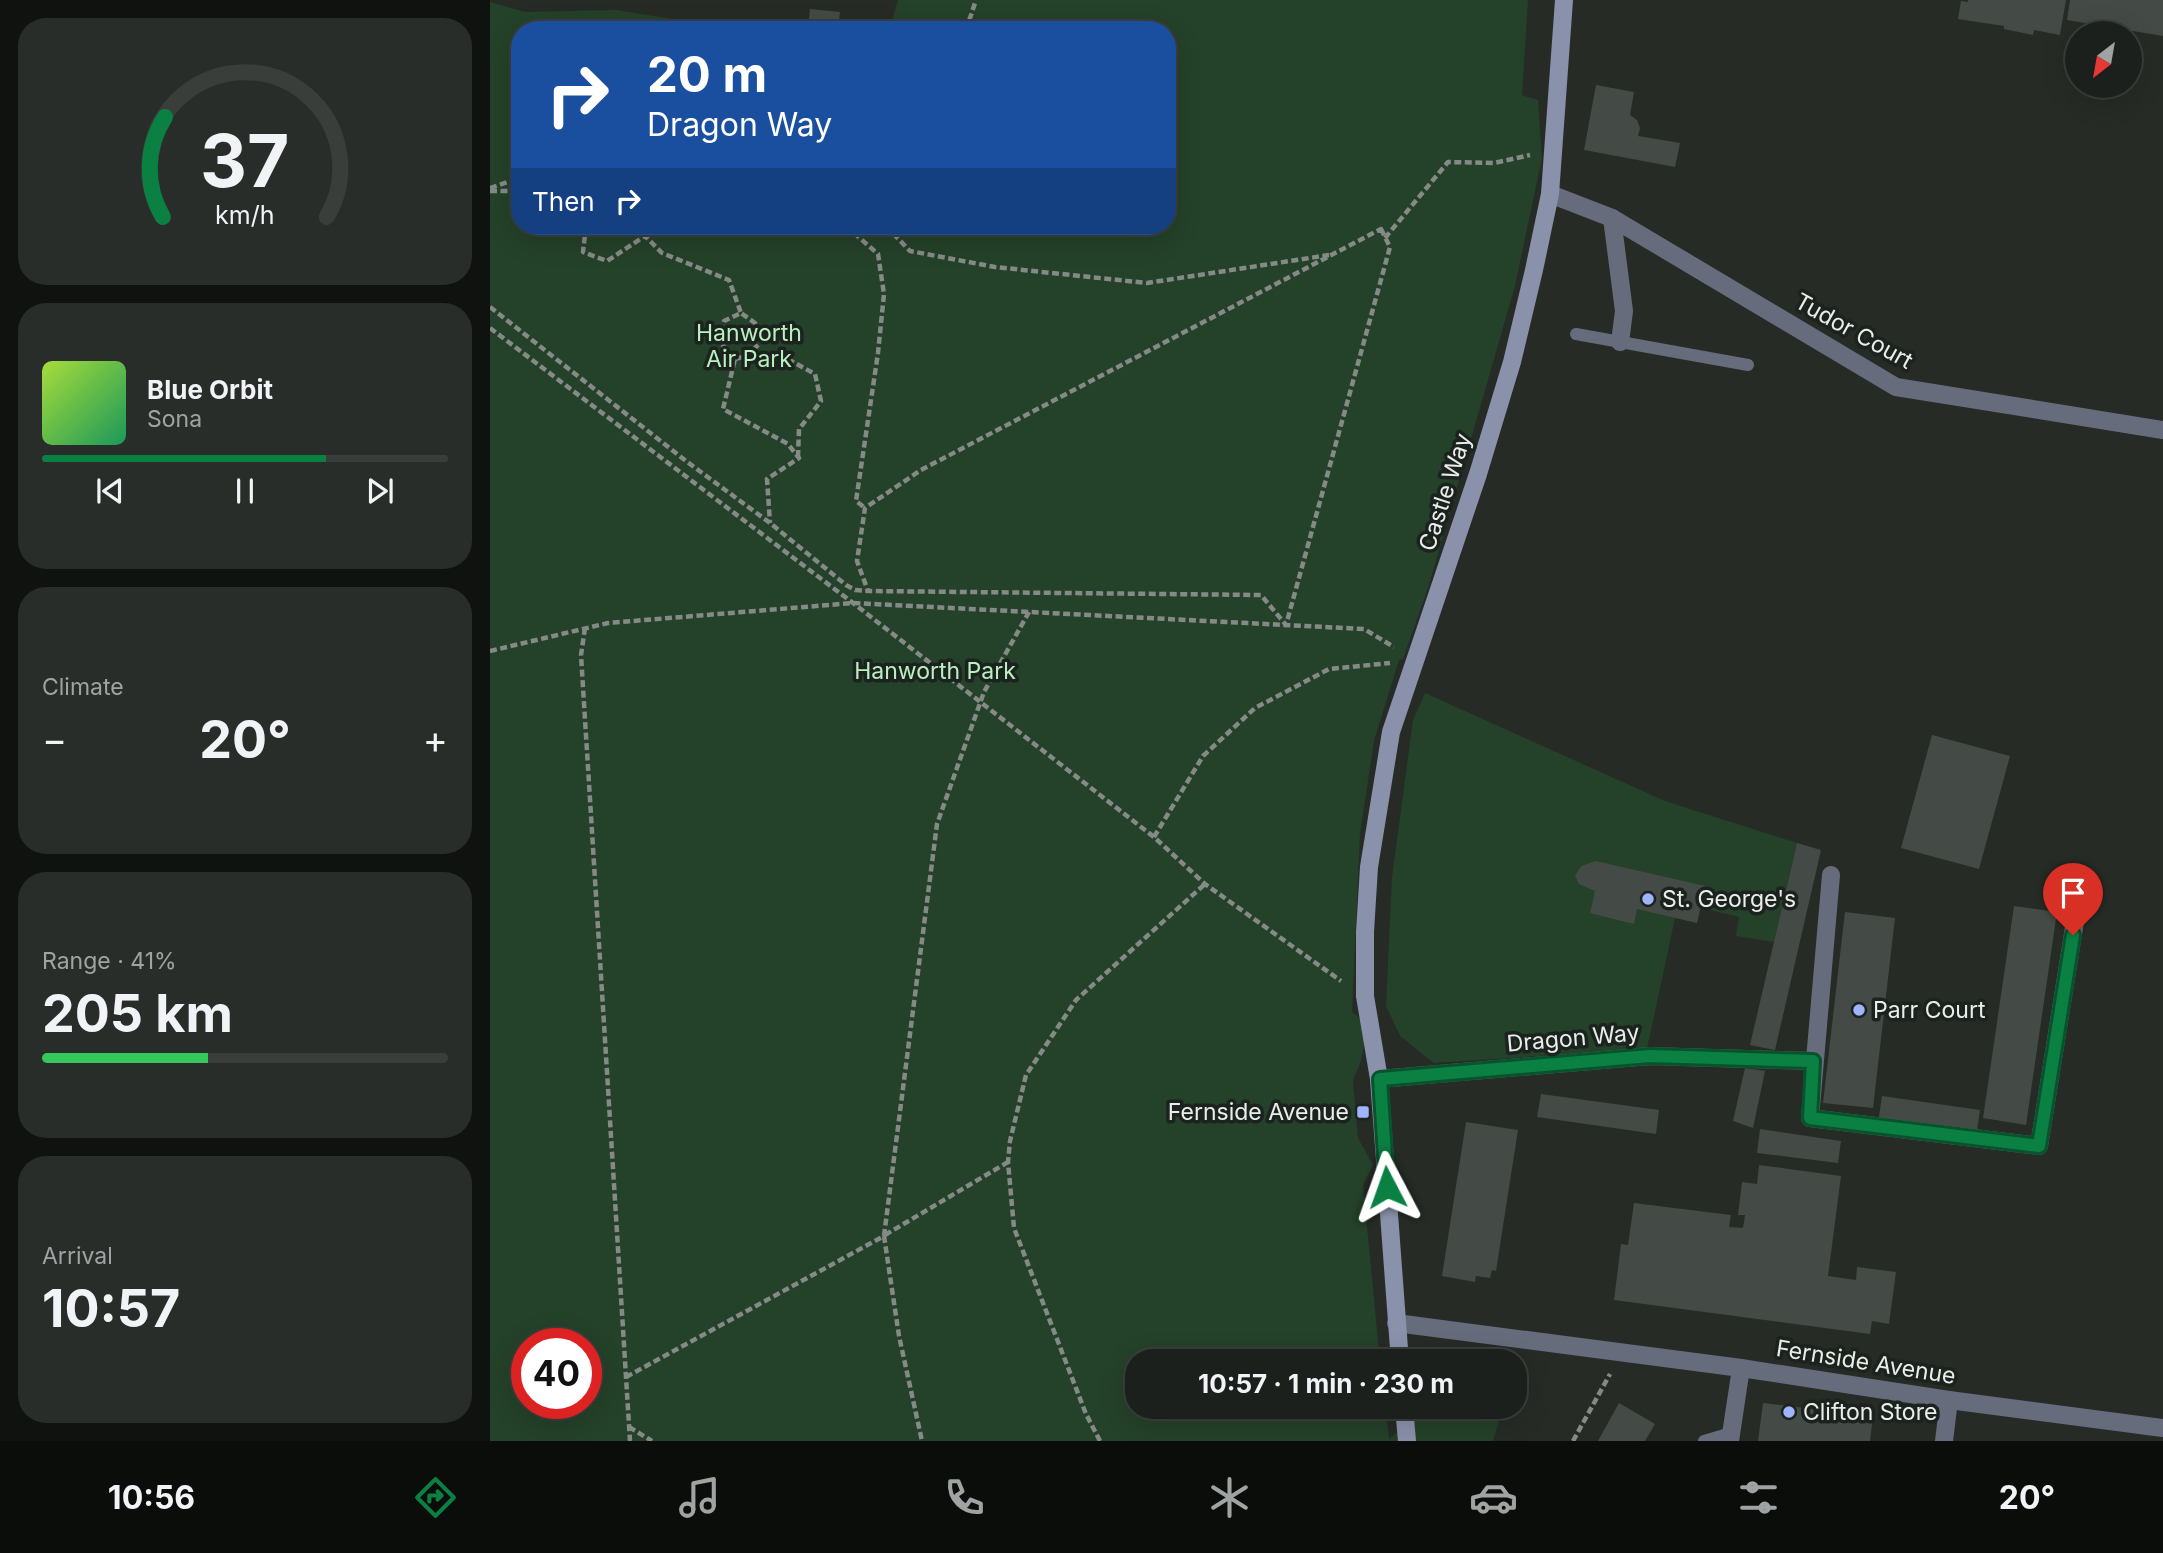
<!DOCTYPE html>
<meta charset="utf-8">
<style>
:root{--surface:#1c201c;--page:#292d29;--text:#f1f3f6;--muted:#a0a3a3;--line:#3a3e3b;--accent:#0b8043}
body{margin:0;font-family:Inter,sans-serif;background:var(--page);color:var(--text);height:100vh;display:flex;flex-direction:column;font-size:26px;white-space:nowrap}
*{box-sizing:border-box;margin:0}
p{font-size:23px;color:var(--muted)}
.icon{flex:none;width:38px;height:38px;fill:none;stroke:currentColor;stroke-width:2;stroke-linecap:round;stroke-linejoin:round}
.map{position:relative;flex:1;overflow:hidden}
.details{display:flex;flex-direction:column;gap:18px;padding:18px;background:#0f120f;width:490px}
.details>*{flex:none}
.hud{position:absolute;left:21px;top:21px;width:665px;height:214px;border-radius:28px;box-shadow:0 7px 28px #0002,0 0 0 2px var(--line);background:#1a4fa0;color:#fff;overflow:hidden}
.needle{width:46px;rotate:211deg}
.tools{position:absolute;left:1575px;top:21px;display:grid;gap:14px}
.tools a{display:grid;place-items:center;width:77px;height:77px;border-radius:50%;background:var(--surface);box-shadow:0 7px 28px #0002,0 0 0 2px var(--line);font-size:35px}
.speed{position:absolute;left:21px;top:1328px;display:flex;gap:14px;font-size:35px;font-weight:700;text-align:center}
.speed>*{display:grid;place-content:center;width:91px;height:91px;border-radius:50%;background:var(--surface);box-shadow:0 7px 28px #0002,0 0 0 2px var(--line);line-height:1}
.speed .limit{border:10px solid #d22;background:#fff;color:#111}
.pin{position:absolute;display:grid;place-items:center;width:60px;height:60px;color:#fff;margin:-72px -30px;border-radius:50% 50% 50% 0;rotate:-45deg;box-shadow:0 0 7px #0007}
.pin .icon{rotate:45deg}
.me{position:absolute;width:77px;margin:-38px;rotate:356deg;stroke-linejoin:round;filter:drop-shadow(0 0 5px #0008)}
.turn{display:flex;align-items:center;gap:24px;height:147px;padding:0 21px;font-size:32px}
.turn .icon{width:91px;height:91px;stroke-width:2.5}
.turn b{display:block;font-size:49px;line-height:60px}
.then{display:flex;align-items:center;height:66px;padding:0 21px;background:#0003;gap:14px;font-size:26px}
.big{font-size:52px;font-weight:700;line-height:1.1}
.details .widget{flex:1;display:flex;flex-direction:column;justify-content:center;gap:10px;min-width:0;padding:0 24px;border-radius:28px;background:var(--page)}
.details .dial{align-items:center;gap:0}
.dial svg{height:182px;overflow:visible;fill:none;stroke:var(--line);stroke-width:7;stroke-linecap:round;text-anchor:middle}
.dial text{fill:var(--text);stroke:none}
.song{display:flex;align-items:center;gap:21px}
.cover{width:84px;height:84px;border-radius:10px;background:linear-gradient(135deg,hsl(80 70% 55%),hsl(150 70% 35%))}
.played{height:7px;border-radius:4px;background:linear-gradient(90deg,var(--accent) 70%,var(--line) 70%)}
.keys{display:flex;justify-content:space-around;direction:ltr}
.heat{display:flex;justify-content:space-between;align-items:center;font-size:38px;direction:ltr}
.charge{height:10px;border-radius:5px;background:linear-gradient(90deg,#34c759 41%,var(--line) 0)}
.trip{position:absolute;left:635px;top:1349px;width:402px;height:70px;border-radius:28px;background:var(--surface);box-shadow:0 7px 28px #0002,0 0 0 2px var(--line);font-weight:700;line-height:70px;text-align:center}
.tab-bar{display:flex;height:112px;justify-content:space-around;align-items:center;background:#0b0d0b;color:var(--muted)}
.tab-bar .icon{width:49px;height:49px}
.tab-bar .on{color:var(--accent)}
.tab-bar b{font-size:32px;color:var(--text)}
main{display:flex;flex:1;min-height:0}
.map>svg:first-child{display:block}
</style>
<main>
<section class="details">
<div class="widget dial"><svg viewBox="0 0 100 80">
<path d="M14 69A42 42 0 1 1 86 69"/>
<path d="M14 69A42 42 0 0 1 15 25" stroke="#0b8043"/>
<text x="50" y="56" font-size="32" font-weight="700">37</text>
<text x="50" y="72" font-size="11">km/h</text>
</svg></div>
<div class="widget">
<div class="song"><i class="cover"></i><div><b>Blue Orbit</b><p>Sona</p></div></div>
<div class="played"></div>
<div class="keys"><svg class="icon" aria-label="previous" viewBox="0 0 24 24"><path d="M18 5L8 12l10 7zM5 5v14"/></svg><svg class="icon" aria-label="pause" viewBox="0 0 24 24"><path d="M8 5v14M16 5v14"/></svg><svg class="icon" aria-label="next" viewBox="0 0 24 24"><path d="M6 5l10 7-10 7zM19 5v14"/></svg></div>
</div>
<div class="widget"><p>Climate</p>
<div class="heat"><a>−</a><b class="big">20°</b><a>+</a></div>
</div>
<div class="widget"><p>Range · 41%</p><b class="big">205 km</b><div class="charge"></div></div>
<div class="widget"><p>Arrival</p><b class="big">10:57</b></div>
</section>
<div class="map">
<svg width="1673" height="1441" viewBox="0 0 1673 1441">
<rect width="100%" height="100%" fill="#262b26"/>
<g fill="#244129" fill-rule="evenodd">
<path d="M408 0H1038L1032 95 1048 100 1052 158 1025 286 939 585 913 659 909 660 884 741 870 834 862 1012 878 1025 871 1061 863 1080 868 1138 883 1165 873 1185 890 1361 648 1362V1407H895L899 1439 939 1407H1013L1003 1441H0V2L35 12 126 10 252 30H30V226H677V30H399ZM37 1344H96V1404H37Z"/>
<path d="M935 693 1175 801 1307 843 1284 942 1246 936 1249 917 1211 908 1207 923 1185 918 1157 1049 944 1063 910 1036 896 1006 902 877 923 720Z"/>
</g>
<g fill="#444a45">
<path d="M1478 0H1576L1570 35 1544 30 1543 35 1514 29V26L1468 19 1471 1 1478 2Z"/>
<path d="M1580 0H1673V36L1577 20Z"/>
<path d="M320 9 350 12 348 30H318Z"/>
<path d="M1106 85 1144 92 1140 115 1147 120 1150 128 1148 136 1190 143 1185 167 1094 150Z"/>
<path d="M1442 735 1520 756 1489 869 1411 848Z"/>
<path d="M1307 843 1331 850 1285 1050 1260 1045Z"/>
<path d="M1106 861 1215 886 1207 923 1147 909 1144 924 1100 913 1105 891 1089 884 1085 876 1091 866Z"/>
<path d="M1524 906 1567 912 1536 1125 1493 1118Z"/>
<path d="M1355 912 1405 918 1383 1108 1333 1103Z"/>
<path d="M1255 1068 1275 1071 1263 1128 1243 1121Z"/>
<path d="M1051 1094 1169 1110 1166 1134 1047 1117Z"/>
<path d="M1392 1096 1490 1110 1486 1137 1388 1123Z"/>
<path d="M976 1122 1028 1130 1006 1271 1002 1270 1000 1278 986 1276 985 1282 952 1276Z"/>
<path d="M1270 1129 1351 1141 1348 1163 1267 1153Z"/>
<path d="M1269 1165 1351 1176 1338 1276 1366 1280 1367 1267 1406 1272 1399 1324 1382 1321 1380 1334 1124 1300 1131 1244 1138 1245 1144 1203 1241 1215 1239 1227 1253 1228 1255 1215H1248L1252 1182 1267 1184Z"/>
<path d="M1129 1403 1165 1424 1155 1441H1108Z"/>
<path d="M1273 1403 1383 1416 1380 1441H1268Z"/>
</g>
<g fill="none" stroke-linecap="round" stroke-linejoin="round">
<g stroke="#858a86" stroke-width="4.5" stroke-dasharray="7 3.5" stroke-linecap="butt">
<path d="M476 30 486 0"/>
<path d="M0 188 30 178"/>
<path d="M0 191H30"/>
<path d="M96 226 93 252 117 261 155 236 172 253 239 280 251 313 234 321 229 341 245 359 233 409 298 444 309 458 277 479 280 523"/>
<path d="M356 226 388 254 394 294 388 353 366 501 375 508"/>
<path d="M396 226 420 251 505 267 657 283 839 255"/>
<path d="M891 229 900 247 796 625 771 595 378 591 367 561 375 508 431 470Z"/>
<path d="M895 238 958 162 1004 163 1040 155"/>
<path d="M0 307 196 461 280 523 356 585 365 590 378 591"/>
<path d="M0 328 363 603 664 837 715 884 851 981"/>
<path d="M257 356 269 360 294 357 325 374 331 401 309 429 308 456"/>
<path d="M245 359 257 356 273 340 265 323 251 313"/>
<path d="M95 628 91 655 140 1441"/>
<path d="M0 651 118 623 363 603 874 629 904 647"/>
<path d="M664 837 713 756 765 708 839 669 900 663"/>
<path d="M395 1235 518 1162"/>
<path d="M394 1236 447 824 494 692 539 612"/>
<path d="M136 1377 394 1236 409 1336 432 1441"/>
<path d="M139 1427 162 1441"/>
<path d="M610 1441 596 1414 524 1228 518 1162 520 1141 536 1075 586 1000 715 884"/>
<path d="M1083 1441 1120 1374"/>
</g>
<g stroke="#676c7c" stroke-width="12">
<path d="M1086 334 1258 365"/>
<path d="M1214 1441 1241 1433"/>
</g>
<g stroke="#676c7c" stroke-width="18">
<path d="M1060 194 1122 218 1406 387 1673 430"/>
<path d="M1122 218 1134 311 1130 342"/>
<path d="M1341 875 1320 1118 1549 1146 1587 909"/>
<path d="M889 1079 1160 1056 1323 1061"/>
<path d="M906 1323 1251 1368 1459 1400 1673 1428"/>
<path d="M1240 1441 1251 1368"/>
<path d="M1454 1441 1459 1400"/>
</g>
<g stroke="#8a91ab" stroke-width="18">
<path d="M910 1362 889 1079 875 996V932L879 867 901 732 988 474 1022 362 1044 270 1060 194 1074 0"/>
<path d="M914 1407 917 1441"/>
</g>
</g>
<g fill="none" stroke-linecap="round" stroke-linejoin="round">
<g stroke="#07532c" stroke-width="18">
<path id="route" d="M897 1187 890 1079 1160 1056 1323 1061 1320 1118 1549 1146 1583 935"/>
</g>
<use href="#route" stroke="#0b8043" stroke-width="12"/>
</g>
<g fill="#a0b3fd" stroke="#1c221d" stroke-width="2.5">
<circle cx="1158" cy="899" r="7"/>
<circle cx="1369" cy="1010" r="7"/>
<rect x="866" y="1105" width="14" height="14" rx="3.5"/>
<circle cx="1299" cy="1412" r="7"/>
</g>
<g text-anchor="middle" dominant-baseline="central" stroke-width="7" stroke-linejoin="round" paint-order="stroke">
<g font-size="23" fill="#eaeeeb" stroke="#1c221d">
<text transform="translate(1364 331) rotate(29)">Tudor Court</text>
<text transform="translate(955 492) rotate(-72)">Castle Way</text>
<text transform="translate(1083 1038) rotate(-5)">Dragon Way</text>
<text transform="translate(1376 1362) rotate(9)">Fernside Avenue</text>
</g>
<g font-size="23" fill="#b8f0bf" stroke="#1c221d">
<text x="259" y="333">Hanworth<tspan x="259" dy="26">Air Park</tspan></text>
<text x="445" y="671">Hanworth Park</text>
</g>
<g font-size="23" fill="#eaeeeb" stroke="#1c221d" text-anchor="start">
<text x="1172" y="899">St. George's</text>
<text x="1383" y="1010">Parr Court</text>
<text x="859" y="1112" text-anchor="end">Fernside Avenue</text>
<text x="1313" y="1412">Clifton Store</text>
</g>
</g>
</svg>
<div class="tools">
<a><svg class="needle" viewBox="-14 -14 28 28"><path d="M0-13l5 13h-10z" fill="#e53935"/><path d="M0 13l5-13h-10z" fill="#a0a3a3"/></svg></a>
</div>
<div class="speed"><div class="limit">40</div></div>
<div class="pin" style="left:1583px;top:935px;background:#d93025"><svg class="icon" aria-label="arrive" viewBox="0 0 24 24"><path d="M6 21V4h12l-3 4 3 4H6"/></svg></div>
<svg class="me" style="left:897px;top:1187px" viewBox="-20 -20 40 40"><path d="M0-17L14 15 0 8-14 15z" fill="#0b8043" stroke="#fff" stroke-width="4"/></svg>
<div class="trip">10:57 · 1 min · 230 m</div>
<div class="hud">
<div class="turn"><svg class="icon" aria-label="right" viewBox="0 0 24 24"><path d="M7 20v-9h11M14 6l5 5-5 5"/></svg><div><b>20 m</b>Dragon Way</div></div>
<div class="then">Then<svg class="icon" aria-label="right" viewBox="0 0 24 24"><path d="M7 20v-9h11M14 6l5 5-5 5"/></svg></div>
</div>
</div>
</main>
<nav class="tab-bar">
<b>10:56</b>
<svg class="icon on" aria-label="directions" viewBox="0 0 24 24"><path d="M12 3l9 9-9 9-9-9zM9 14v-3h6M13 9l2 2-2 2"/></svg>
<svg class="icon" aria-label="music" viewBox="0 0 24 24"><path d="M9 18V5l10-2v13"/><circle cx="6" cy="18" r="3"/><circle cx="16" cy="16" r="3"/></svg>
<svg class="icon" aria-label="phone" viewBox="0 0 24 24"><path d="M5 4h4l2 5-3 2q2 4 5 5l2-3 5 2v4C11 20 4 13 5 4z"/></svg>
<svg class="icon" aria-label="climate" viewBox="0 0 24 24"><path d="M12 3v18M4 7l16 10M4 17L20 7"/></svg>
<svg class="icon" aria-label="car" viewBox="0 0 24 24"><path d="M5 17H2v-5l4-1 3-4h7l3 4 3 1v5h-3M9 17h6M6 11h13"/><circle cx="7" cy="17" r="2"/><circle cx="17" cy="17" r="2"/></svg>
<svg class="icon" aria-label="filters" viewBox="0 0 24 24"><path d="M4 7h16M4 17h16"/><circle cx="9" cy="7" r="2"/><circle cx="15" cy="17" r="2"/></svg>
<b>20°</b>
</nav>
